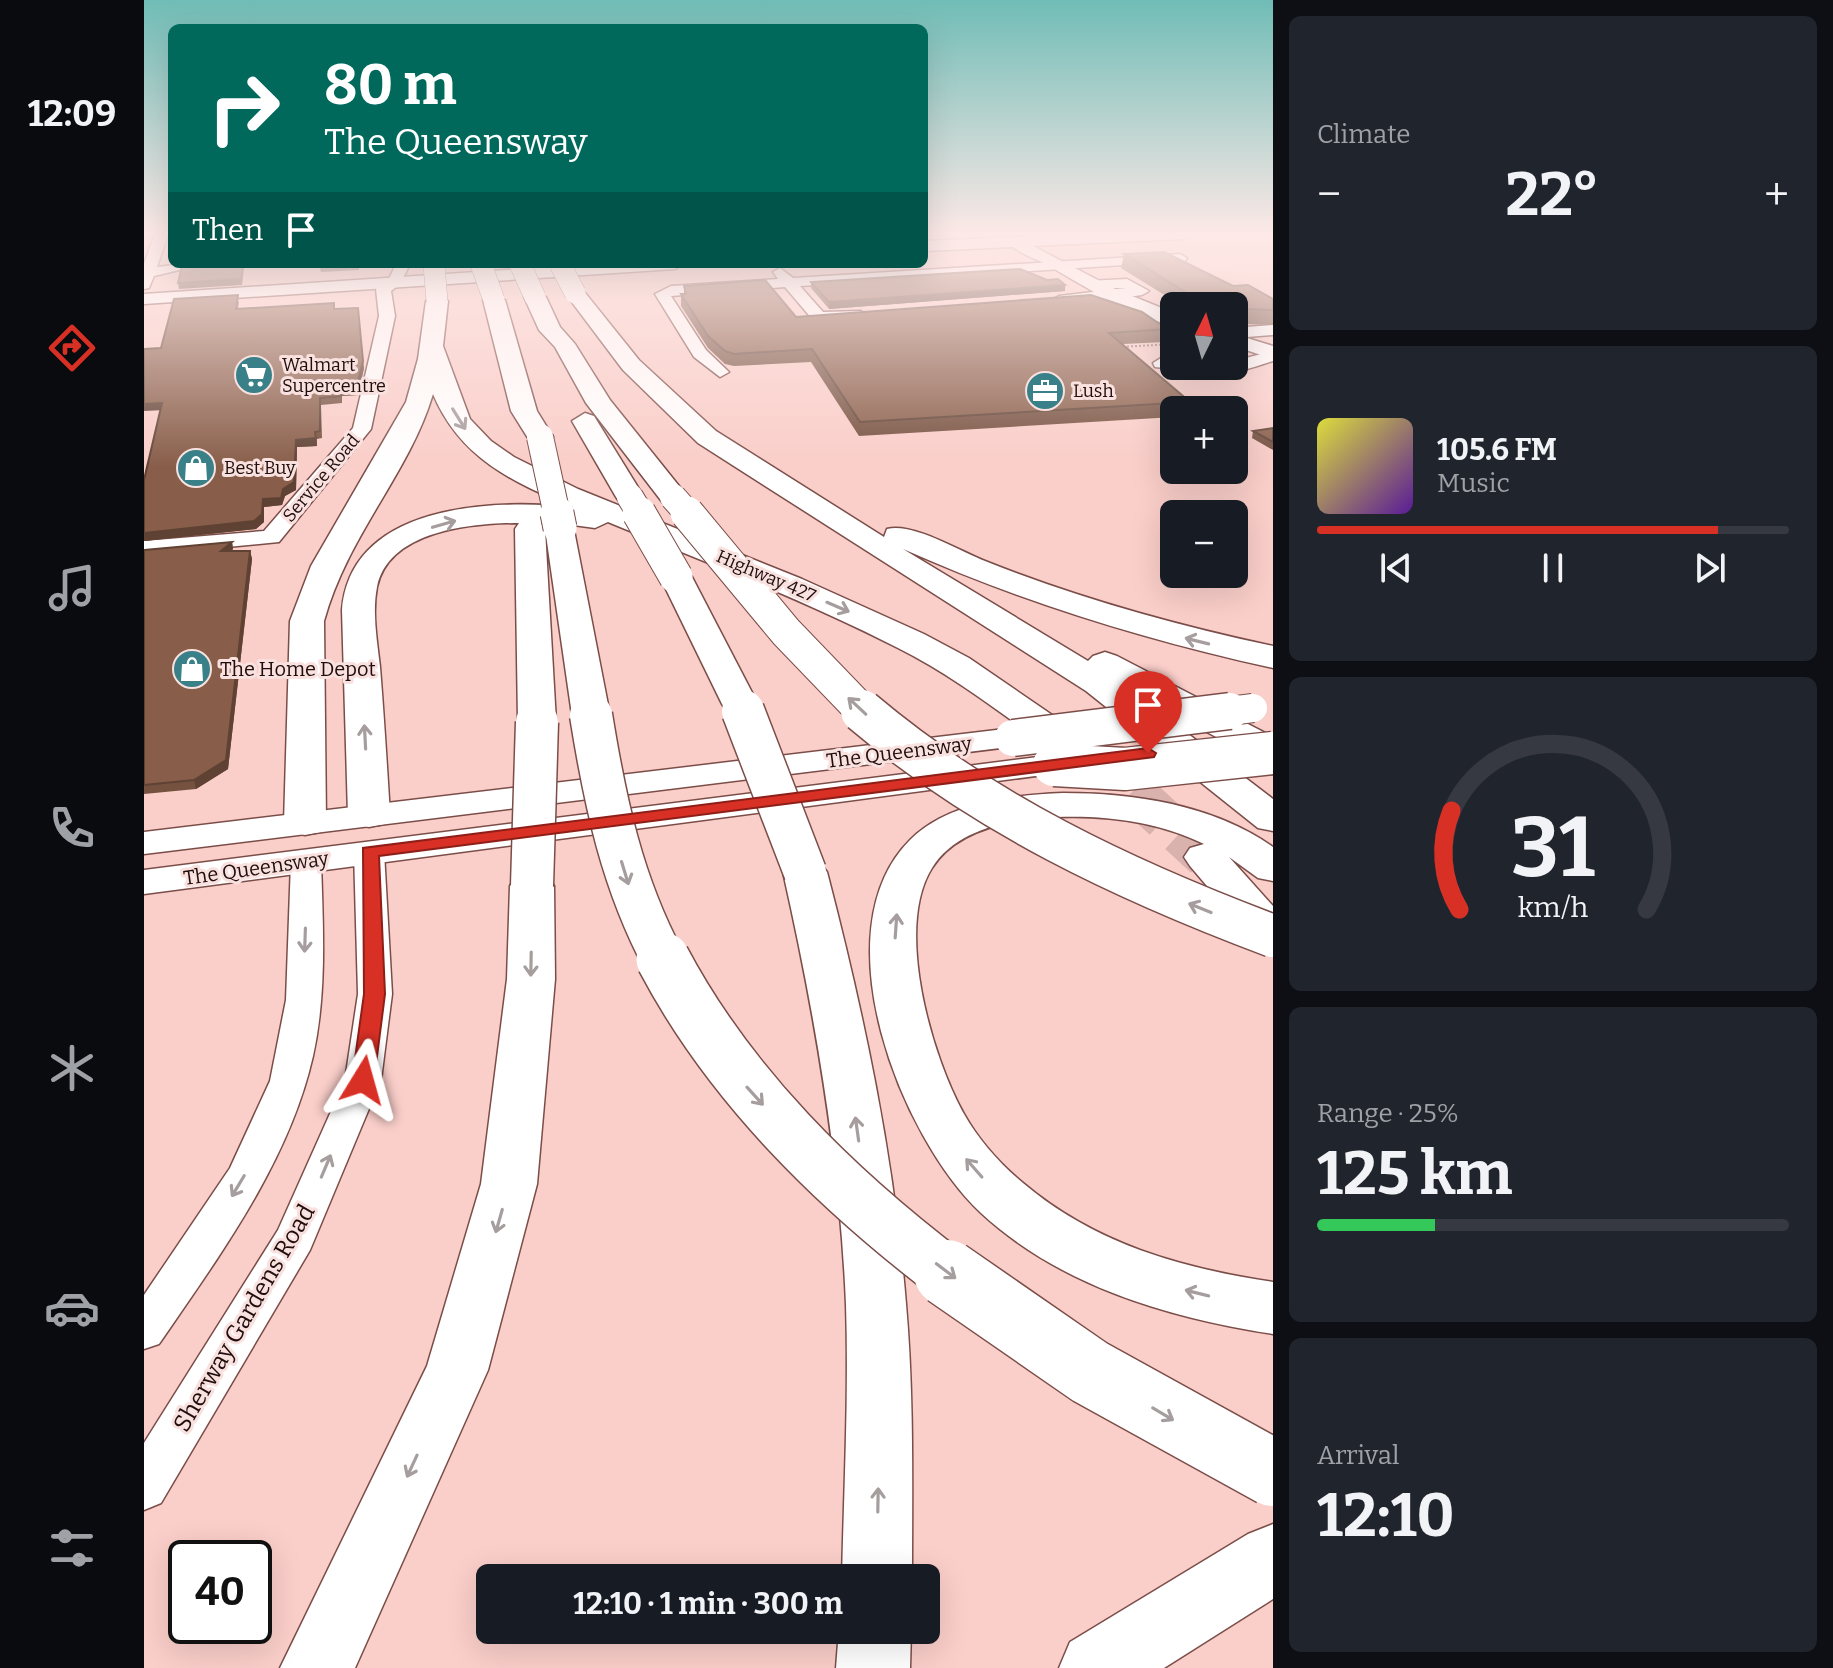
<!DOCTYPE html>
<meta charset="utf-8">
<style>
:root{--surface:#171b24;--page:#20242c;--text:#f1f3f6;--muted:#9ea1a6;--line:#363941;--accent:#d93025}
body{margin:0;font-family:Bitter,serif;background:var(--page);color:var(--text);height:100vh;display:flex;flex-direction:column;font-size:30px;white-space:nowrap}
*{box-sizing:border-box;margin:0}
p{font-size:26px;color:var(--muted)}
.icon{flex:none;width:44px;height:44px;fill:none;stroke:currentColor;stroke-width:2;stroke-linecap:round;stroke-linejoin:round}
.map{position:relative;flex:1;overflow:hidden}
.details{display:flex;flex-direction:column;gap:16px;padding:16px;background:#0d0f14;width:560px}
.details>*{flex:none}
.guide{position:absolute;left:24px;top:24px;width:760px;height:244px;border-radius:12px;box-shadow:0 8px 32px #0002;background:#00695c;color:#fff;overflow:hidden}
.needle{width:52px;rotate:5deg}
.tools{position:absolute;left:1016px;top:292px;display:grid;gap:16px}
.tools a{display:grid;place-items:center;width:88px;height:88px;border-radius:12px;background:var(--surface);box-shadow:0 8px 32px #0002;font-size:40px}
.speed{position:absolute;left:24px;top:1540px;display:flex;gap:16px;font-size:40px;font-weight:700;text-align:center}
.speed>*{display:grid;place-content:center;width:104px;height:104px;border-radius:50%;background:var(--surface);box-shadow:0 8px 32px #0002;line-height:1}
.speed .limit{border:4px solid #111;border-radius:12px;background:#fff;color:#111}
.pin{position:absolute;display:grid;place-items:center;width:68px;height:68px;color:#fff;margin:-82px -34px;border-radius:50% 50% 50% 0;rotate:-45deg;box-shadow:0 0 8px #0007}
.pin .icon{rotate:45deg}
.me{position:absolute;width:88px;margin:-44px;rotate:8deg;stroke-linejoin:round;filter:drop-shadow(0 0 6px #0008)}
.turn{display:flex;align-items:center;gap:28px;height:168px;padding:0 24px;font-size:36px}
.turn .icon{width:104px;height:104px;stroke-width:2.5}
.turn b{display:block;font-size:56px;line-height:68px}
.then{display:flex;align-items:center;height:76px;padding:0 24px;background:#0003;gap:16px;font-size:30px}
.big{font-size:60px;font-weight:700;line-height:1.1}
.details .card{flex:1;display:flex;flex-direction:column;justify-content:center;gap:12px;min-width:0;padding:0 28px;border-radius:12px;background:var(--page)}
.details .dial{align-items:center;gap:0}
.dial svg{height:208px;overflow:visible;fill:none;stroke:var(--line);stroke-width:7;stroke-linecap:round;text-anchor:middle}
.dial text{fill:var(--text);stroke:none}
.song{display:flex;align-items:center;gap:24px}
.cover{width:96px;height:96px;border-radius:12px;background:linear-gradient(135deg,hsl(60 70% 55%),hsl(270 70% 35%))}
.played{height:8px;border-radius:4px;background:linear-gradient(90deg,var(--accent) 85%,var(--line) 85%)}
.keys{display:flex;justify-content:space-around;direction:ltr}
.heat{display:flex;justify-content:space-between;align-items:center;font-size:44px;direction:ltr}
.charge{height:12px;border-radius:6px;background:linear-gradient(90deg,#34c759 25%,var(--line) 0)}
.trip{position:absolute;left:332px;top:1564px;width:464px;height:80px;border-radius:12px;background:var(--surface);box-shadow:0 8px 32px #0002;font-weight:700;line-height:80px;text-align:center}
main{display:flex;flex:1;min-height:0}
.dock{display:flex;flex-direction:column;width:144px;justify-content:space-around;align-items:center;background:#090b0e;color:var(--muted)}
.dock .icon{width:56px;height:56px}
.dock .active{color:var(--accent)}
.dock b{font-size:36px;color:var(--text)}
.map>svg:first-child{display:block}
</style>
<main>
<nav class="dock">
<b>12:09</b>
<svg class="icon active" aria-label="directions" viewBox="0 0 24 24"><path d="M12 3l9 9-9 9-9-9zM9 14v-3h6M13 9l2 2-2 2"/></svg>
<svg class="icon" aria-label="music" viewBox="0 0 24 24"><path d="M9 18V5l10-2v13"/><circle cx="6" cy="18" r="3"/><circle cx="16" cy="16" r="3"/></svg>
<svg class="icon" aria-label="phone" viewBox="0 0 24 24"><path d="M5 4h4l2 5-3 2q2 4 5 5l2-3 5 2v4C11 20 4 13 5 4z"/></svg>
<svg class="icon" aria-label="climate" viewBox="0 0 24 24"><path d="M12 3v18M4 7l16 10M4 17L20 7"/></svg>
<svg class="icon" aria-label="car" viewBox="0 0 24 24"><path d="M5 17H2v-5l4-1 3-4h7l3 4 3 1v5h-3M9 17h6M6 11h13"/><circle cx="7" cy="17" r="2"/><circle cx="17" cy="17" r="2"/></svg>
<svg class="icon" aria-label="filters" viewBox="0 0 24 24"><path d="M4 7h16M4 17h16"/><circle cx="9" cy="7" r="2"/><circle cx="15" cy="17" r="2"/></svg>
</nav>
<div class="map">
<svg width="1129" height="1668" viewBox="0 0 1129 1668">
<rect width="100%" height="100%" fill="#facec9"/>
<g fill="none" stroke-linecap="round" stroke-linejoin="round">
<path stroke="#d9b1ad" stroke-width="42" stroke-dasharray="42 21" stroke-linecap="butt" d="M989 791 1061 857"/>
<g stroke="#7b4d48" stroke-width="3">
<g id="minor">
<path d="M11 234H24L13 267 38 264 44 268 10 276 5 288 0 289V264Z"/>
<path d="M1036 254 1043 258 1041 261 656 286 679 312 717 311V317L712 319 669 320 641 287 527 296 562 350 585 372 576 377 550 357 511 294 527 286 634 279 629 272 636 268 649 278Z"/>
<path d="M252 264H266L256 284 247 291 251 316 227 429 135 542 0 555V541L120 531 209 428 235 316 232 289 245 279Z"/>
<path d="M983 279 1005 291 998 295 915 306 907 301 915 296 982 288H948L941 284 943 281Z"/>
<path d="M1129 325V335L1090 338V328Z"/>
<path d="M1129 351V361C1109 367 1076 381 1059 366H1090V361Z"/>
<path d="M1017 358 1030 359V366H1037L1030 369 1011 367 1009 363Z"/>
<path d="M225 843 236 845 240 852 248 994 237 1080 166 1250 17 1503 0 1510V1443L134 1230 201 1080 214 994 210 852 214 845Z"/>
<path d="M162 852 173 855 177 862C179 926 183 993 169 1056 145 1162 76 1255 15 1344L0 1349V1295L86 1168 126 1081 142 1000 147 862 151 855Z"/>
</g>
</g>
<g stroke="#7b4d48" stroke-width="3">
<g id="major">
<path d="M945 234H1047L1039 239 889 246 971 289 1030 313V326C986 315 945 289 907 267 894 259 882 257 869 247L780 251V241Z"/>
<path d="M453 264H539L531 269 0 304V294Z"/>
<path d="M1090 334 1129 346V359L1090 346Z"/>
<path d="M869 728 881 731 885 738 881 745 0 854V832Z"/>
<path d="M910 755 922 758 927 765 922 772 0 894V870Z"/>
</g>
</g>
<g stroke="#7b4d48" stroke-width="3">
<g id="highway">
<path d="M431 287 438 289 495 360 572 431 740 537 743 529C768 522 816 551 841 561 934 598 1031 625 1129 646V668C1002 640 878 602 759 549L944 661 949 656 961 652 973 656 1129 737V764L1115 760 992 694 1129 799V831L1114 828 942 691 554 443 479 370 421 293Z"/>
<path d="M391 291 402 297 416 327 431 344 466 400 539 491 543 497 539 503H519L442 403 411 347 395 330 380 297Z"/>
<path d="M350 294 361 300 393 411 409 437 405 443H387L367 411 339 300Z"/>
<path d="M293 295 304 301 299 346 326 419 347 441 370 457 434 489 658 579 780 634 825 658 949 743 954 751 949 759 935 763 921 759C867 721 814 678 754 648 660 600 561 562 464 522L451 528 429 525 466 715 460 723 447 726 434 723 428 715 401 528 404 523H397L401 529 412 722 406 730 393 733 380 730 374 722 371 529 375 523C329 523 245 530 233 587 228 613 233 640 236 667 240 716 243 766 246 815L240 824 225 827 210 824 204 815 198 610C207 504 347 499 429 507 368 482 316 458 289 394 265 474 204 534 180 621L182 823 176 832 161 835 146 832 140 823 146 621 167 566 262 402 274 359 282 301Z"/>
<path d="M441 413 450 416 500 497 496 503H476L472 497 428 421Z"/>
<path d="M532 567 543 570 548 577 614 704 609 712 596 715 583 712 578 704 516 577 521 570Z"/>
<path d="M919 793C990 793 1070 805 1129 847V881L1114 878 1085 857 1129 906V949L1113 945 1046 866 1040 857 1046 848 1060 844C1015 822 963 815 912 817 869 819 813 828 788 868 750 928 788 1057 820 1114 834 1139 856 1164 879 1183 951 1244 1037 1268 1129 1282V1334C1025 1318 916 1286 837 1213 757 1138 675 931 766 840 804 802 869 795 919 793Z"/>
<path d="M661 858 676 862 683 872C720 1014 750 1157 762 1304 770 1395 768 1487 768 1578H698C700 1487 705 1396 702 1305 696 1159 671 1014 639 872L646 862Z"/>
<path d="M388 872 404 876 410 886 411 979 393 1184 344 1370 211 1668H136L283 1366 337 1184 363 979 366 886 372 876Z"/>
<path d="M1129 1524V1599L1020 1668H915L926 1642 1104 1534Z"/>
<path d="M695 1630H767L766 1668H692Z"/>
</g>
</g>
<path stroke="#92726f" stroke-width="2" stroke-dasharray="2 2" stroke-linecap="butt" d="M975 347 1030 344"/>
<use href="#minor" fill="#fff" fill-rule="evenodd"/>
<use href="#major" fill="#fff" fill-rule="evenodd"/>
<use href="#highway" fill="#fff" fill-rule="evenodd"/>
<g stroke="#7b4d48" stroke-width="30" stroke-linecap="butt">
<path id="major-bridge-far1" d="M1070 713 1109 708"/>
</g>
<g stroke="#7b4d48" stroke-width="39" stroke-linecap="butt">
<path id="major-bridge" d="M869 738 1086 711"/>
</g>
<g stroke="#7b4d48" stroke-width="22" stroke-linecap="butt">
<g id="highway-bridge-far5">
<path d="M290 264 293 301"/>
<path d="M337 264 350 300"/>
<path d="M376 264 391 297"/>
<path d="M416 264 431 293"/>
</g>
</g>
<g stroke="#7b4d48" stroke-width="28" stroke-linecap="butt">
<g id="highway-bridge-far4">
<path d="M396 437 413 515"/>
<path d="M486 497 497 515"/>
<path d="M529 497 545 515"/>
</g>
</g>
<g stroke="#7b4d48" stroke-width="35" stroke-linecap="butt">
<g id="highway-bridge-far3">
<path d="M413 513 416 528"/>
<path d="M495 513 532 577"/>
<path d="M543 513 642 632 720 713"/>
<path d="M596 704 599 713"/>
</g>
</g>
<g stroke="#7b4d48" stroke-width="45" stroke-linecap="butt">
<g id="highway-bridge-far2">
<path d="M599 711 661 872"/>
<path d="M718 711C840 814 980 880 1129 936"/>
<path d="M447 715C461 802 478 883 520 961"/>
<path d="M910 765 981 769 1129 753"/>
<path d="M388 886 393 722"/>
</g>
</g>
<g stroke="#7b4d48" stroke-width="56" stroke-linecap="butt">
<path id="highway-bridge-far1" d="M519 959C586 1086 692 1189 805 1275"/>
</g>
<g stroke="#7b4d48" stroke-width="69" stroke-linecap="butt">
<path id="highway-bridge" d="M803 1273 946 1372 1129 1473"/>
</g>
<use href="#major-bridge-far1" stroke="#fff" stroke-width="28"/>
<use href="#major-bridge" stroke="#fff" stroke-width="36"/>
<use href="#highway-bridge-far5" stroke="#fff" stroke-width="21"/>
<use href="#highway-bridge-far4" stroke="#fff" stroke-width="26"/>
<use href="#highway-bridge-far3" stroke="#fff" stroke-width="33"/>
<use href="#highway-bridge-far2" stroke="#fff" stroke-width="42"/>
<use href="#highway-bridge-far1" stroke="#fff" stroke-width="53"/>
<use href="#highway-bridge" stroke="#fff" stroke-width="66"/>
</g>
<g fill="#755140">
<path d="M980 254 1129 299V325L1099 324 1090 321V306H1038L977 268Z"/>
<path d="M903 280 921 291 685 309 667 288V282Z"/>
<path d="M540 286 652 317 1023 329 1021 342 979 344 1046 402 1044 410H1030V417L715 436 667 362 590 366 581 364 564 348 537 306V294H540Z"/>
<path d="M95 301 94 309H190L220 368 214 395 198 396V403L177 405 178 438 173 439V446L153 447 152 490 141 496 138 505 120 507V522L112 529 0 541V480L16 410Z"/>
<path d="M1129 428V450L1108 438 1109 431Z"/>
<path d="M88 542 89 549 87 551H106L108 559 84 769 52 789 0 794V550Z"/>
</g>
<g fill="#5f4234">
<path d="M784 234H832L784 236Z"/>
<path d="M100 264V268L98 285 35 289 34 283Z"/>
<path d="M175 264H215V270L177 272Z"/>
<path d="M921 285V291L685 309V302Z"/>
<path d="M1058 294 1056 306H1044L1046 295Z"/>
<path d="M214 308 220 368 214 395 198 396V403L197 390Z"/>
<path d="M18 403 20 410 0 411V404Z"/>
<path d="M171 432 173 446 153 447 152 490 141 496 138 505 120 507V522L112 529 0 541V533L119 499 152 440Z"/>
<path d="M88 542 89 549 79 559 77 551Z"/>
<path d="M106 551 108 559 84 769 52 789 50 780Z"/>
</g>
<g fill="#885e4a" stroke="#5f4234" stroke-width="2">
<path d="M1020 252 1089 286 1104 285 1129 299V310L1102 309 1058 294 1046 295 980 254Z"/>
<path d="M71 264H99L97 279 34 283 38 266Z"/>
<path d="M876 269 903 280 914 279 921 285 685 302 667 282Z"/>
<path d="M621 280 652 317 947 295 998 312 1023 329 965 333 1046 402 716 422 668 349 590 354 581 351 564 336 537 294H542L540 286Z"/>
<path d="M94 295 92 309 190 303V309L214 308 219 361 212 389 197 390V396L176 398V431L171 432 172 438 152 440 150 482 139 489 137 498 119 499 118 514 110 521 0 533V480L18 403 0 404V349L17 348 30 299Z"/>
<path d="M1129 428V442L1109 431Z"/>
<path d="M88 542 77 551H106L82 760 50 780 0 785V550Z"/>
</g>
<defs><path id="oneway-shaft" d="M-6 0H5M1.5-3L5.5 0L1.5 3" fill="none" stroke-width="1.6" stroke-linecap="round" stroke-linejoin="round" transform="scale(2)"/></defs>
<g stroke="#a69e9e">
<use href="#oneway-shaft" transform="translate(315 419) rotate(58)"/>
<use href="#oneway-shaft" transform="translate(300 524) rotate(-16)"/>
<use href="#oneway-shaft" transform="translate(694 607) rotate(23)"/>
<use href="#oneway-shaft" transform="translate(1053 641) rotate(-166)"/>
<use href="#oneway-shaft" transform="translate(713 706) rotate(-137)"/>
<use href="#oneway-shaft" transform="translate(221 737) rotate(-93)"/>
<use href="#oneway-shaft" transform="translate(481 873) rotate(73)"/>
<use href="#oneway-shaft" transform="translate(1056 908) rotate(-158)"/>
<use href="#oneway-shaft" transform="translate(752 926) rotate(-86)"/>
<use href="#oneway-shaft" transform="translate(161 940) rotate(92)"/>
<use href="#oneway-shaft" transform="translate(387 964) rotate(91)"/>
<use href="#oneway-shaft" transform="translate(611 1096) rotate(48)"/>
<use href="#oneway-shaft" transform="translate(713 1129) rotate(-98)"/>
<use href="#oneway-shaft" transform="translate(182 1166) rotate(-67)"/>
<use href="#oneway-shaft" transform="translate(830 1168) rotate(-131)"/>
<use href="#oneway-shaft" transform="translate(94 1186) rotate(121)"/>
<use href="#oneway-shaft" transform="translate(355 1221) rotate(106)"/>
<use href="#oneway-shaft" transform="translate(802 1271) rotate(37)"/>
<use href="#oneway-shaft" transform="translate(1053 1293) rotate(-166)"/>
<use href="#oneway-shaft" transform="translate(1019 1414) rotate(31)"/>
<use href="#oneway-shaft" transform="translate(268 1466) rotate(115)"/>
<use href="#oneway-shaft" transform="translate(734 1500) rotate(-89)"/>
</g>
<linearGradient id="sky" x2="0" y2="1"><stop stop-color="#70bcb6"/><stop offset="0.5" stop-color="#fde9e7"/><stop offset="1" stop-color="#fde9e7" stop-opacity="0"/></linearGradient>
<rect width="1129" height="467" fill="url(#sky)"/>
<path fill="#d93025" stroke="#8d1f18" stroke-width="2" d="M1004 748 1012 753 1010 757 235 856 241 994 230 1080 219 1089 208 1080 220 994 219 848Z"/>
<defs>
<g id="supermarket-disc" transform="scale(2)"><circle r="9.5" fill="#398089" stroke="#f8e1de"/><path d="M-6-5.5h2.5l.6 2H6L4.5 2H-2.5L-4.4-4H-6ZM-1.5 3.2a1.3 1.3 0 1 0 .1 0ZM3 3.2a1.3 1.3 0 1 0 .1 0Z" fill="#fff"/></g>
<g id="office-disc" transform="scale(2)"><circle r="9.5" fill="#398089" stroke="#f8e1de"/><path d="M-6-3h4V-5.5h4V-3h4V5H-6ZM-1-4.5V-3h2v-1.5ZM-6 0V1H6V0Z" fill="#fff"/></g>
<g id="shop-disc" transform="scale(2)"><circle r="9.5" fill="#398089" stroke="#f8e1de"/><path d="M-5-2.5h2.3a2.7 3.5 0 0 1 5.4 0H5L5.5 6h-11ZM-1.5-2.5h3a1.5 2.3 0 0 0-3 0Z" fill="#fff"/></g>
</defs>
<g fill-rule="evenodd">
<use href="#supermarket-disc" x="110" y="375"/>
<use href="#office-disc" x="901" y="391"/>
<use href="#shop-disc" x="52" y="468"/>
<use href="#shop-disc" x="48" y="669"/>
</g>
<g text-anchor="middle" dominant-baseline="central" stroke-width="6" stroke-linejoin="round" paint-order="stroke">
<g font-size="18" fill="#200d0c" stroke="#f8e1de" text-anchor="start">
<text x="138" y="365">Walmart<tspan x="138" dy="21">Supercentre</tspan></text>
<text x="929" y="391">Lush</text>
<text x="80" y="468">Best Buy</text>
</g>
<g font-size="18" fill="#200d0c" stroke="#f8e1de">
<text transform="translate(177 478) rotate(-50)">Service Road</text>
<text transform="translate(622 576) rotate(23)">Highway 427</text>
</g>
<g font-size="20" fill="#200d0c" stroke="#f8e1de" text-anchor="start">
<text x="76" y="669">The Home Depot</text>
</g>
<g font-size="20" fill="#200d0c" stroke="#f8e1de">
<text transform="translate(755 752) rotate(-7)">The Queensway</text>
<text transform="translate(112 868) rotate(-8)">The Queensway</text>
</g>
<g font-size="24" fill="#200d0c" stroke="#f8e1de">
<text transform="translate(100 1318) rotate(-60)">Sherway Gardens Road</text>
</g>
</g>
</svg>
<div class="tools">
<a><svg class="needle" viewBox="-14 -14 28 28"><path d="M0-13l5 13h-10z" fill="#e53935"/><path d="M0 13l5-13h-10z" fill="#9ea1a6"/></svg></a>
<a>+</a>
<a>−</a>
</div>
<div class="speed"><div class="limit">40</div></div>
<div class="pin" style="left:1004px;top:753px;background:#d93025"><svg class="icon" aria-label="arrive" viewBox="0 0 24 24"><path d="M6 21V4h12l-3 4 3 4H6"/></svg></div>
<svg class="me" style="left:219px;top:1080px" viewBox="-20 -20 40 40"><path d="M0-17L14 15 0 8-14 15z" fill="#d93025" stroke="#fff" stroke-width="4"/></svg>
<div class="trip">12:10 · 1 min · 300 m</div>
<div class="guide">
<div class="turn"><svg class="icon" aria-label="right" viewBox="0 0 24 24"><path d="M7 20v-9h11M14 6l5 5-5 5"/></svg><div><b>80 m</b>The Queensway</div></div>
<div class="then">Then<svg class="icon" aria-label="arrive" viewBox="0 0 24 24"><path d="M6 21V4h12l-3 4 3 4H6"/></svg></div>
</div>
</div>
<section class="details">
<div class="card"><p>Climate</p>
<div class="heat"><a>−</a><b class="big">22°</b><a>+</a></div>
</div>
<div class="card">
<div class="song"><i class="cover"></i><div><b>105.6 FM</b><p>Music</p></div></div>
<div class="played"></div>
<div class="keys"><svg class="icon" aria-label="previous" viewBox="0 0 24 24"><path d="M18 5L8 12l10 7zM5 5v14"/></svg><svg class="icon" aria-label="pause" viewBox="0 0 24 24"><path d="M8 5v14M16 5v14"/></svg><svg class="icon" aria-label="next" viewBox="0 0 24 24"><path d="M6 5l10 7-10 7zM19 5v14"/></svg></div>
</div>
<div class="card dial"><svg viewBox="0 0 100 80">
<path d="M14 69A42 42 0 1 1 86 69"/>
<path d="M14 69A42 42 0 0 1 11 31" stroke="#d93025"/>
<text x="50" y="56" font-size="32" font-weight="700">31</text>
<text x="50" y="72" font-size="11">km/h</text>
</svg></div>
<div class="card"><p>Range · 25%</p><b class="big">125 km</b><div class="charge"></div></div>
<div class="card"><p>Arrival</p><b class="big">12:10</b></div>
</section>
</main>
